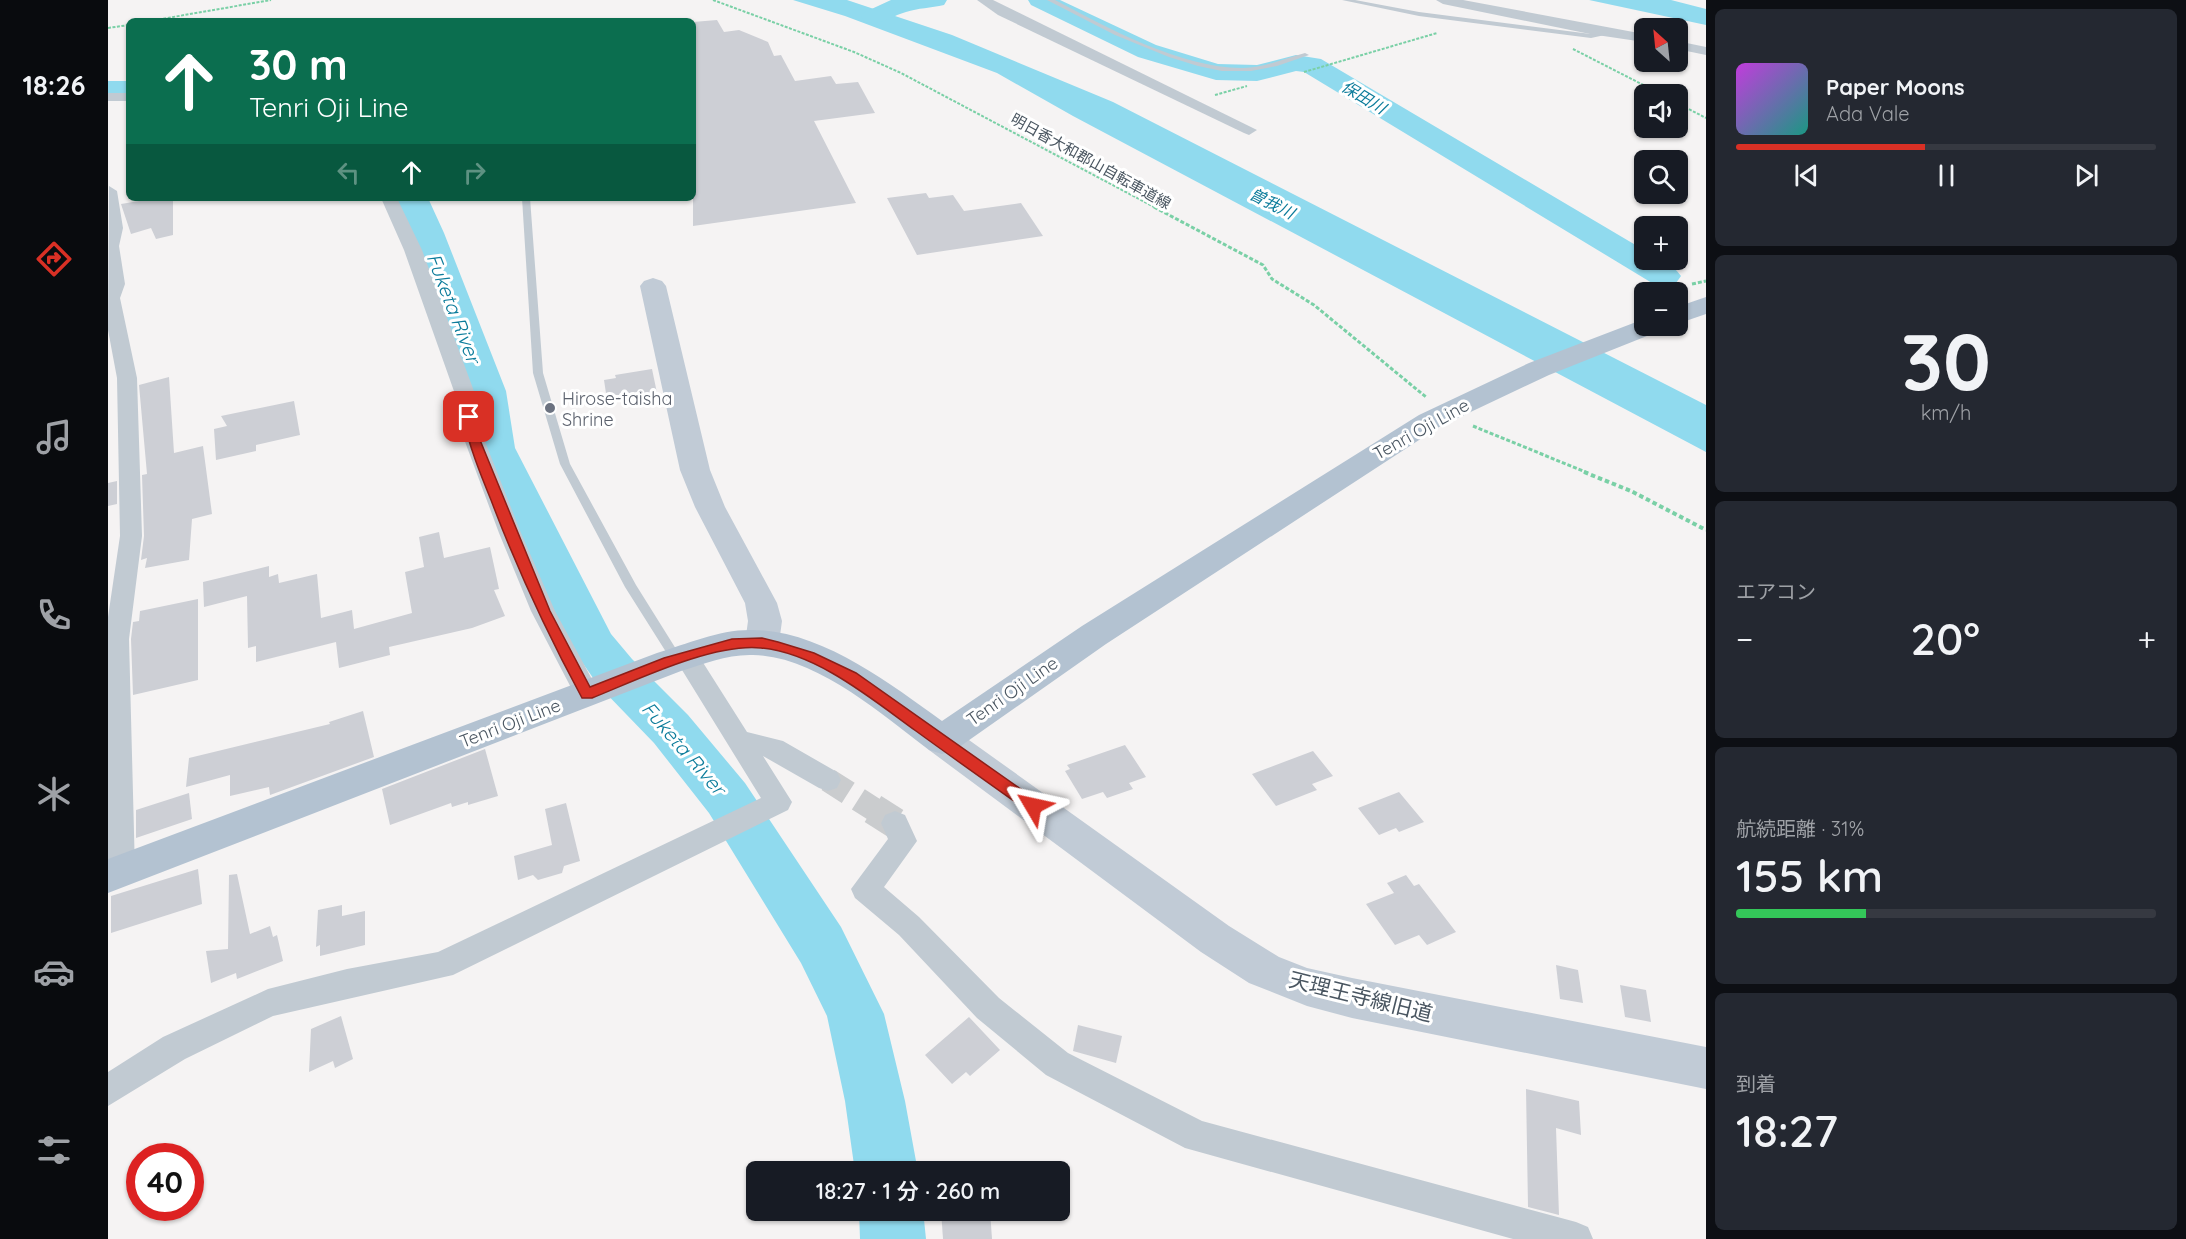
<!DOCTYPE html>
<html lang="ja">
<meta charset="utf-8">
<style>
:root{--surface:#171b24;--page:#242831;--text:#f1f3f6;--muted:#9ea1a6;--line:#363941;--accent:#d93025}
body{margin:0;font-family:Quicksand,"Noto Sans JP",sans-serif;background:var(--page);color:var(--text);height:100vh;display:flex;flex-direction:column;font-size:22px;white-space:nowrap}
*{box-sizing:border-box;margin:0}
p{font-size:20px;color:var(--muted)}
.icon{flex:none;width:33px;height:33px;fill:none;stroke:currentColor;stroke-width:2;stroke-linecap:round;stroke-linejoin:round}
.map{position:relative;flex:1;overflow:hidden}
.panel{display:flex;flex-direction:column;gap:9px;padding:9px;background:#0d0f14;width:480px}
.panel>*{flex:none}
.top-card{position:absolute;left:18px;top:18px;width:570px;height:183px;border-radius:9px;box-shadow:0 2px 4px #0004;background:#0b6e4f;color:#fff;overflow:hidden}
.needle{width:39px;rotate:333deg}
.controls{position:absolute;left:1526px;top:18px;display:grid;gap:12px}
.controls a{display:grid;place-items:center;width:54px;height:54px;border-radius:9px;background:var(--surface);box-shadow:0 2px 4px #0004;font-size:30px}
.speed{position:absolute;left:18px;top:1143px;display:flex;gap:12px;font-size:30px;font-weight:700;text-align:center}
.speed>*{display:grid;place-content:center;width:78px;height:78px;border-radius:50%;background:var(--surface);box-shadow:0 2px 4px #0004;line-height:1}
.speed .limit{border:9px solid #d22;background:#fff;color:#111}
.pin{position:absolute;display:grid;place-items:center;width:51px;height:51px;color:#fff;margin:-26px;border-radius:12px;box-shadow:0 3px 9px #0006}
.me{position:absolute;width:66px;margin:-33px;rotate:306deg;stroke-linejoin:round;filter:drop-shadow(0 0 4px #0008)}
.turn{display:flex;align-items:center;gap:21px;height:126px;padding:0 24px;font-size:27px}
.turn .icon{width:78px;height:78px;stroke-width:2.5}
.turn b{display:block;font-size:42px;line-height:51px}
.lanes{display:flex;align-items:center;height:57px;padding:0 24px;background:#0003;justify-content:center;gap:30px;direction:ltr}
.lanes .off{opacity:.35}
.big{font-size:45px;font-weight:600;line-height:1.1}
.panel .widget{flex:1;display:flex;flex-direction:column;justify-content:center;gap:9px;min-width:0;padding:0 21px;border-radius:9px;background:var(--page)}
.panel .dial{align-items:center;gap:0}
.dial b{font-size:78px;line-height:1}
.song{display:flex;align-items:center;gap:18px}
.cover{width:72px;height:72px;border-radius:9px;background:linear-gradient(135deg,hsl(290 70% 55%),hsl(170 70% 35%))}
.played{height:6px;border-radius:3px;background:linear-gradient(90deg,var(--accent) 45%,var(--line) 45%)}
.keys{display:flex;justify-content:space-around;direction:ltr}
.heat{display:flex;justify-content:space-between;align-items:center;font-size:33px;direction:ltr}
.charge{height:9px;border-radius:4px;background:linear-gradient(90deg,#34c759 31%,var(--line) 0)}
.trip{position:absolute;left:638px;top:1161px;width:324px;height:60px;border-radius:9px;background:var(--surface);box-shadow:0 2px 4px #0004;font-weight:600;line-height:60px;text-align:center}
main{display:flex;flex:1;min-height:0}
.tab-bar{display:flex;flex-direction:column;width:108px;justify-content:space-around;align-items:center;background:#090b0e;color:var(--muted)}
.tab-bar .icon{width:42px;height:42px}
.tab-bar .active{color:var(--accent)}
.tab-bar b{font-size:27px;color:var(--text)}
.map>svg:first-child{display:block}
</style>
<main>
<nav class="tab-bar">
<b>18:26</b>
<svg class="icon active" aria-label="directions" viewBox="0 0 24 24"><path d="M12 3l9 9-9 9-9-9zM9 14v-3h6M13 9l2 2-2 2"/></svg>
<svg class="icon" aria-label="music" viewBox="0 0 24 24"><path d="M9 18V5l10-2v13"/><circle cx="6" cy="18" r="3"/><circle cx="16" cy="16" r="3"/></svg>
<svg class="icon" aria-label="phone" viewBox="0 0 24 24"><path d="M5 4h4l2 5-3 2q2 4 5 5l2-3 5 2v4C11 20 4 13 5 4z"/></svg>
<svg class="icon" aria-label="climate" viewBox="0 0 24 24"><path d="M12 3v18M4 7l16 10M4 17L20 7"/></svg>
<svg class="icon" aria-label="car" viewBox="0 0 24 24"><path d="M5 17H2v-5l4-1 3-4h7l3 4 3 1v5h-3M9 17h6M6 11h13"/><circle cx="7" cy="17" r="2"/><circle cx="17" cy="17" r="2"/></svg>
<svg class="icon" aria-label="filters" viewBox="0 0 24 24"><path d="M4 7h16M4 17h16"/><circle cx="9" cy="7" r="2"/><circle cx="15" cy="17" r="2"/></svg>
</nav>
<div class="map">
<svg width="1598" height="1239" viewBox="0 0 1598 1239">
<rect width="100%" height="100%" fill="#f5f3f3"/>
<g fill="#90daee">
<path d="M685 0H739L844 35 1005 102 1598 405V452L965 116 889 73 737 16Z"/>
<path d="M1481 0H1563L1598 9V25Z"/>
</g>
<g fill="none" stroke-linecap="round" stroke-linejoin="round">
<g fill="#90daee" fill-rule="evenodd">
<path d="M783 0H839L836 5C823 8 810 8 798 12 783 16 774 26 757 22L753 17 757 12Z"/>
<path d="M920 0H952L1048 45 1110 64 1149 65 1188 55 1213 59 1536 250V260C1552 260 1563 262 1573 276L1568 283 1556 286 1544 283 1196 72 1188 71 1149 81 1108 80 1030 57 923 5Z"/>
<rect x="0" y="81" width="21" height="16"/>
<path d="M288 198H320L336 233 398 391 407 448 503 634 524 659 580 715 637 783 733 927 776 1014 797 1101 810 1172H747L737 1101 719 1016 693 963 601 813 546 743 490 685 462 645 367 448 360 391 304 233Z"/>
<path d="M751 1210H815L818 1239H752Z"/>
</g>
</g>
<g fill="#cdcfd5">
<path d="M609 20 616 32 631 30 660 42 666 56 673 55 687 81 723 76 728 84 750 82 767 113 706 121 748 203 585 226V22Z"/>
<path d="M818 193 821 198 845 195 856 211 913 203 935 236 809 255 779 198Z"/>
<path d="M49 198H65V235L48 239 43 228 23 234 13 204Z"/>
<path d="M544 369 549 393 499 400 496 380 508 378 507 375Z"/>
<path d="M61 377 66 453 95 446 104 514 84 519 81 560 37 568 39 558 33 560 36 536 34 475 39 474 31 385Z"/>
<path d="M186 401 192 435 148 445V451L108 460 106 429 119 426 113 416Z"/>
<path d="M9 481V504L0 506V483Z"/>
<path d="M331 532 336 558 382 547 391 589 386 590 397 616 364 628 281 647 282 655 231 668 228 642 148 662V646L140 648 139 596 96 607 95 582 161 566V577L170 574 171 583 209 574 213 618 244 610 246 629 304 613 297 572 316 567 311 537Z"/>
<path d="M90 599V680L25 695 23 639 25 622 31 621 32 611Z"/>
<path d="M255 711 266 757 162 795 161 787 122 796V775L78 787 81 758 222 724 221 722Z"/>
<path d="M1017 745 1038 777 1021 783 1025 789 999 798 995 792 974 799 957 771 962 769 959 765Z"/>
<path d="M377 749 390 796 360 805V802L344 807 343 803 282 825 274 789Z"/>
<path d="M1205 751 1225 776 1204 784 1209 790 1168 806 1144 774Z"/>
<path d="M1291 792 1316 822 1291 832 1288 828 1271 835 1250 808Z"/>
<path d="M81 793 84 819 28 838V810Z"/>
<path d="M458 803 472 861 456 866 454 873 430 880 425 875 410 880 406 856 444 845 437 809Z"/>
<path d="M90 869 94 904 3 933V896Z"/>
<path d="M129 874 142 934 162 926 165 937 169 935 175 961 129 979 128 973 103 983 98 951 120 949 121 875Z"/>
<path d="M1298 875 1306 886 1311 884 1348 932 1319 945 1311 935 1287 945 1258 904 1286 893 1279 883Z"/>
<path d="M234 905V916L257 911V945L212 956V945L208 947 210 910Z"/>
<path d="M1448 965 1470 970 1475 1003 1452 999Z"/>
<path d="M1512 985 1538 990 1543 1022 1517 1017Z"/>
<path d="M233 1016 245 1059 227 1068 225 1061 201 1072 203 1029Z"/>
<path d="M861 1017 892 1050 862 1076 858 1072 844 1084 817 1055Z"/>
<path d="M970 1025 1014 1036 1008 1063 965 1051Z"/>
<path d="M1418 1089 1471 1101 1473 1135 1448 1128 1451 1215 1420 1207Z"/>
<path d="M833 1210H882L884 1239H835Z"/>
</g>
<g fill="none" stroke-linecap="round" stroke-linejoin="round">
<path stroke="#caccce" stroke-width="24" stroke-dasharray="24 12" stroke-linecap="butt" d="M720 780 767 810"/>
<path stroke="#caccce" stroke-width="31" stroke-dasharray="31 16" stroke-linecap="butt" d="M765 809 787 823"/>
<g stroke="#7ad0a6" stroke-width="2" stroke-dasharray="3 1.5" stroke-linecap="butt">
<path d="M605 0 746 52 793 73 1048 208"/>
<path d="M42 21 163 0"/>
<path d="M0 28 21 25"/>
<path d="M1465 49 1553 94"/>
<path d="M1196 72 1329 33"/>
<path d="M1107 95 1139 86"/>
<path d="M1569 103 1598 118"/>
</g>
<g stroke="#7ad0a6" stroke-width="3" stroke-dasharray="4 2" stroke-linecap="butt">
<path d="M1046 207 1155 265 1164 279 1206 305 1318 397"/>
<path d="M1584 284 1598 281"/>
<path d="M1365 426 1480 473"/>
</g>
<path stroke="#7ad0a6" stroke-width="4" stroke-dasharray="4.5 3" stroke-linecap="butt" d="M1476 472 1523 491 1598 530"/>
<g fill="#c1cad2" fill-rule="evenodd">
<path d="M939 0H947C999 28 1076 69 1135 68 1156 68 1177 58 1197 53L1201 55 1169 66 1143 71H1114L1090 66 1061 57 1007 35Z"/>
<path d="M1234 0H1247L1311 12 1483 34 1503 31 1506 33 1483 38 1311 16Z"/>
<path d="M414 198H422L435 373 462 464 528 585 573 657 575 660 573 663H565L517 587 452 464 425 373Z"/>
</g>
<g fill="#c1cad2" fill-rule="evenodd">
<path d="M869 0H885L1149 130 1141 135 1136 133 890 15Z"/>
<path d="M1328 0H1355L1536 34V42L1482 34 1335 4Z"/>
<path d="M1569 41 1598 47V55L1569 49Z"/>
<rect x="0" y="93" width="21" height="8"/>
<path d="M1 186 9 191 15 228 11 246 17 284 12 298 29 378 34 536 21 639 27 871 23 880 13 883 3 880 0 873V617L12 536 9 378 0 330Z"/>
<path d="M273 198H289L314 250 367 394 376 439 413 533 447 611 492 694 488 701 479 704 470 701 423 611 391 533 356 439 347 394 296 250Z"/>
<path d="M578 648 587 650 639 732 675 741 729 772 733 780 729 788 720 791 711 788 655 756 684 802 680 810 345 975 165 1016 77 1059 0 1106V1072L55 1037 160 989 239 969 330 952 653 798 566 657 569 650Z"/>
<path d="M787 811 797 815 809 841 776 887 811 917 891 998 960 1053 1094 1121 1468 1222 1480 1227 1485 1239H1405L1077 1148 938 1075 869 1018 791 935 747 898 743 889 780 839 773 823 777 815Z"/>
</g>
<g fill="#c1cbd6" fill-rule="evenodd">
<path d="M545 278 554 281 558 286 602 470 617 507 669 603 674 621 671 643 666 652 654 655 642 652 637 643 640 621 637 603 587 507 572 470 532 286 536 281Z"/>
<path d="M834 726 847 730 1121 926 1171 957 1199 968 1244 978 1598 1047V1089L1244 1018 1199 1006 1141 983 1093 952 821 750 816 740 821 730Z"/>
</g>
<g fill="#b3c2d1" fill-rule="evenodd">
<path d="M1598 297V314L1569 324V307Z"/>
<path d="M1536 319V326H1553L1549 332 1441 375 1331 427 998 644 847 750 834 754 821 750C773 714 708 656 645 655 620 654 596 664 573 671L0 893V859L549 653C579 644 610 630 642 630 711 629 781 683 834 721L974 626 1311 415 1421 363Z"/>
</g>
</g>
<path fill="#d93025" stroke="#8d1f18" stroke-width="1.5" d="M361 413 367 417 372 440 442 611 482 687 556 658 624 639 654 638 670 642 706 653 748 673 931 802 933 806 931 811H920C882 784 845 758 808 731 765 700 709 653 653 648 605 643 529 680 484 698H474C439 633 409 569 383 500 372 473 361 446 355 417Z"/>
<circle fill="#6b7280" stroke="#fff" stroke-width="2" cx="442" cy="408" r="6"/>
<g text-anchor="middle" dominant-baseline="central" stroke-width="6" stroke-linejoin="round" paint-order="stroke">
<g font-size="15" fill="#4a5661" stroke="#fff">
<text transform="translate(983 161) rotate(29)">明日香大和郡山自転車道線</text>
</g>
<g font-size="16" font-style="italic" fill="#0c7c9b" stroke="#fff">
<text transform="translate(1256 97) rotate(31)">保田川</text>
<text transform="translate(1164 203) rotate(27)">曽我川</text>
</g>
<g font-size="18" fill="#5b616d" stroke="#fff" text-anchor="start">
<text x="454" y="398">Hirose-taisha<tspan x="454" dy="21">Shrine</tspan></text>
</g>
<g font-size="18" fill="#4a5661" stroke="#fff">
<text transform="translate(1313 429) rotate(-29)">Tenri Oji Line</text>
<text transform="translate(904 691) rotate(-35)">Tenri Oji Line</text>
<text transform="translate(402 723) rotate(-21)">Tenri Oji Line</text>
</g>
<g font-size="20" font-style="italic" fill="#0c7c9b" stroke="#fff">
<text transform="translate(346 308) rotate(69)">Fuketa River</text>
<text transform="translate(576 748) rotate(49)">Fuketa River</text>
</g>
<g font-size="21" fill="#4a5661" stroke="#fff">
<text transform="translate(1253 996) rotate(14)">天理王寺線旧道</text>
</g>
</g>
</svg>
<div class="controls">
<a><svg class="needle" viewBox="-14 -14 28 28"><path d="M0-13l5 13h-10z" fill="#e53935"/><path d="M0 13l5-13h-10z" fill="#9ea1a6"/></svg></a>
<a><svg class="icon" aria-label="sound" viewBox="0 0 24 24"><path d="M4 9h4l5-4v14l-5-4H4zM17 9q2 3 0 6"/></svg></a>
<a><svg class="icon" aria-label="search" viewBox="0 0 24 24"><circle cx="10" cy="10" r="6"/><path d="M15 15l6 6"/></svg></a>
<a>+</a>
<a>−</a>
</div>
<div class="speed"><div class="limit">40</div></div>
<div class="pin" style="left:361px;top:417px;background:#d93025"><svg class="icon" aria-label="arrive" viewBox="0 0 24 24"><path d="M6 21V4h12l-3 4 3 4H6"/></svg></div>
<svg class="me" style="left:925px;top:806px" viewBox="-20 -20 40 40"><path d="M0-17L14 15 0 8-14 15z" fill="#d93025" stroke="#fff" stroke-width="4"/></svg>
<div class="trip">18:27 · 1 分 · 260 m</div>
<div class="top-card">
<div class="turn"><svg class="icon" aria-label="ahead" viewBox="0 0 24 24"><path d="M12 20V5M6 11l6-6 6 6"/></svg><div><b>30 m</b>Tenri Oji Line</div></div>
<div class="lanes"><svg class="icon off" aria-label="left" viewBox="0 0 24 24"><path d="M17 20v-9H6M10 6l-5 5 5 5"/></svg><svg class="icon" aria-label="ahead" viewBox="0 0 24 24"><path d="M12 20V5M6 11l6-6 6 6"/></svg><svg class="icon off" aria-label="right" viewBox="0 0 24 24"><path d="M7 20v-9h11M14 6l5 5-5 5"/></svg></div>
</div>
</div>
<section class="panel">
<div class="widget">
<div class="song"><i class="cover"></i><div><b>Paper Moons</b><p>Ada Vale</p></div></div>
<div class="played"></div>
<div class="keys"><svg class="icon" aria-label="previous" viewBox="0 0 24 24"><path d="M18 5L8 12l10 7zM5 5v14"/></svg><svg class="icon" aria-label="pause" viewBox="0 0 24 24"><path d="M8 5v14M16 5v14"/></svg><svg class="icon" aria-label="next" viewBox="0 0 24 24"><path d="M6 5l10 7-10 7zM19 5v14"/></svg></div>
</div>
<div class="widget dial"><b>30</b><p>km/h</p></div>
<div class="widget"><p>エアコン</p>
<div class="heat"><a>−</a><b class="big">20°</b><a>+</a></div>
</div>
<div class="widget"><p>航続距離 · 31%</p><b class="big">155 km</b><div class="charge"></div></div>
<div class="widget"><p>到着</p><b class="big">18:27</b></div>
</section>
</main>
